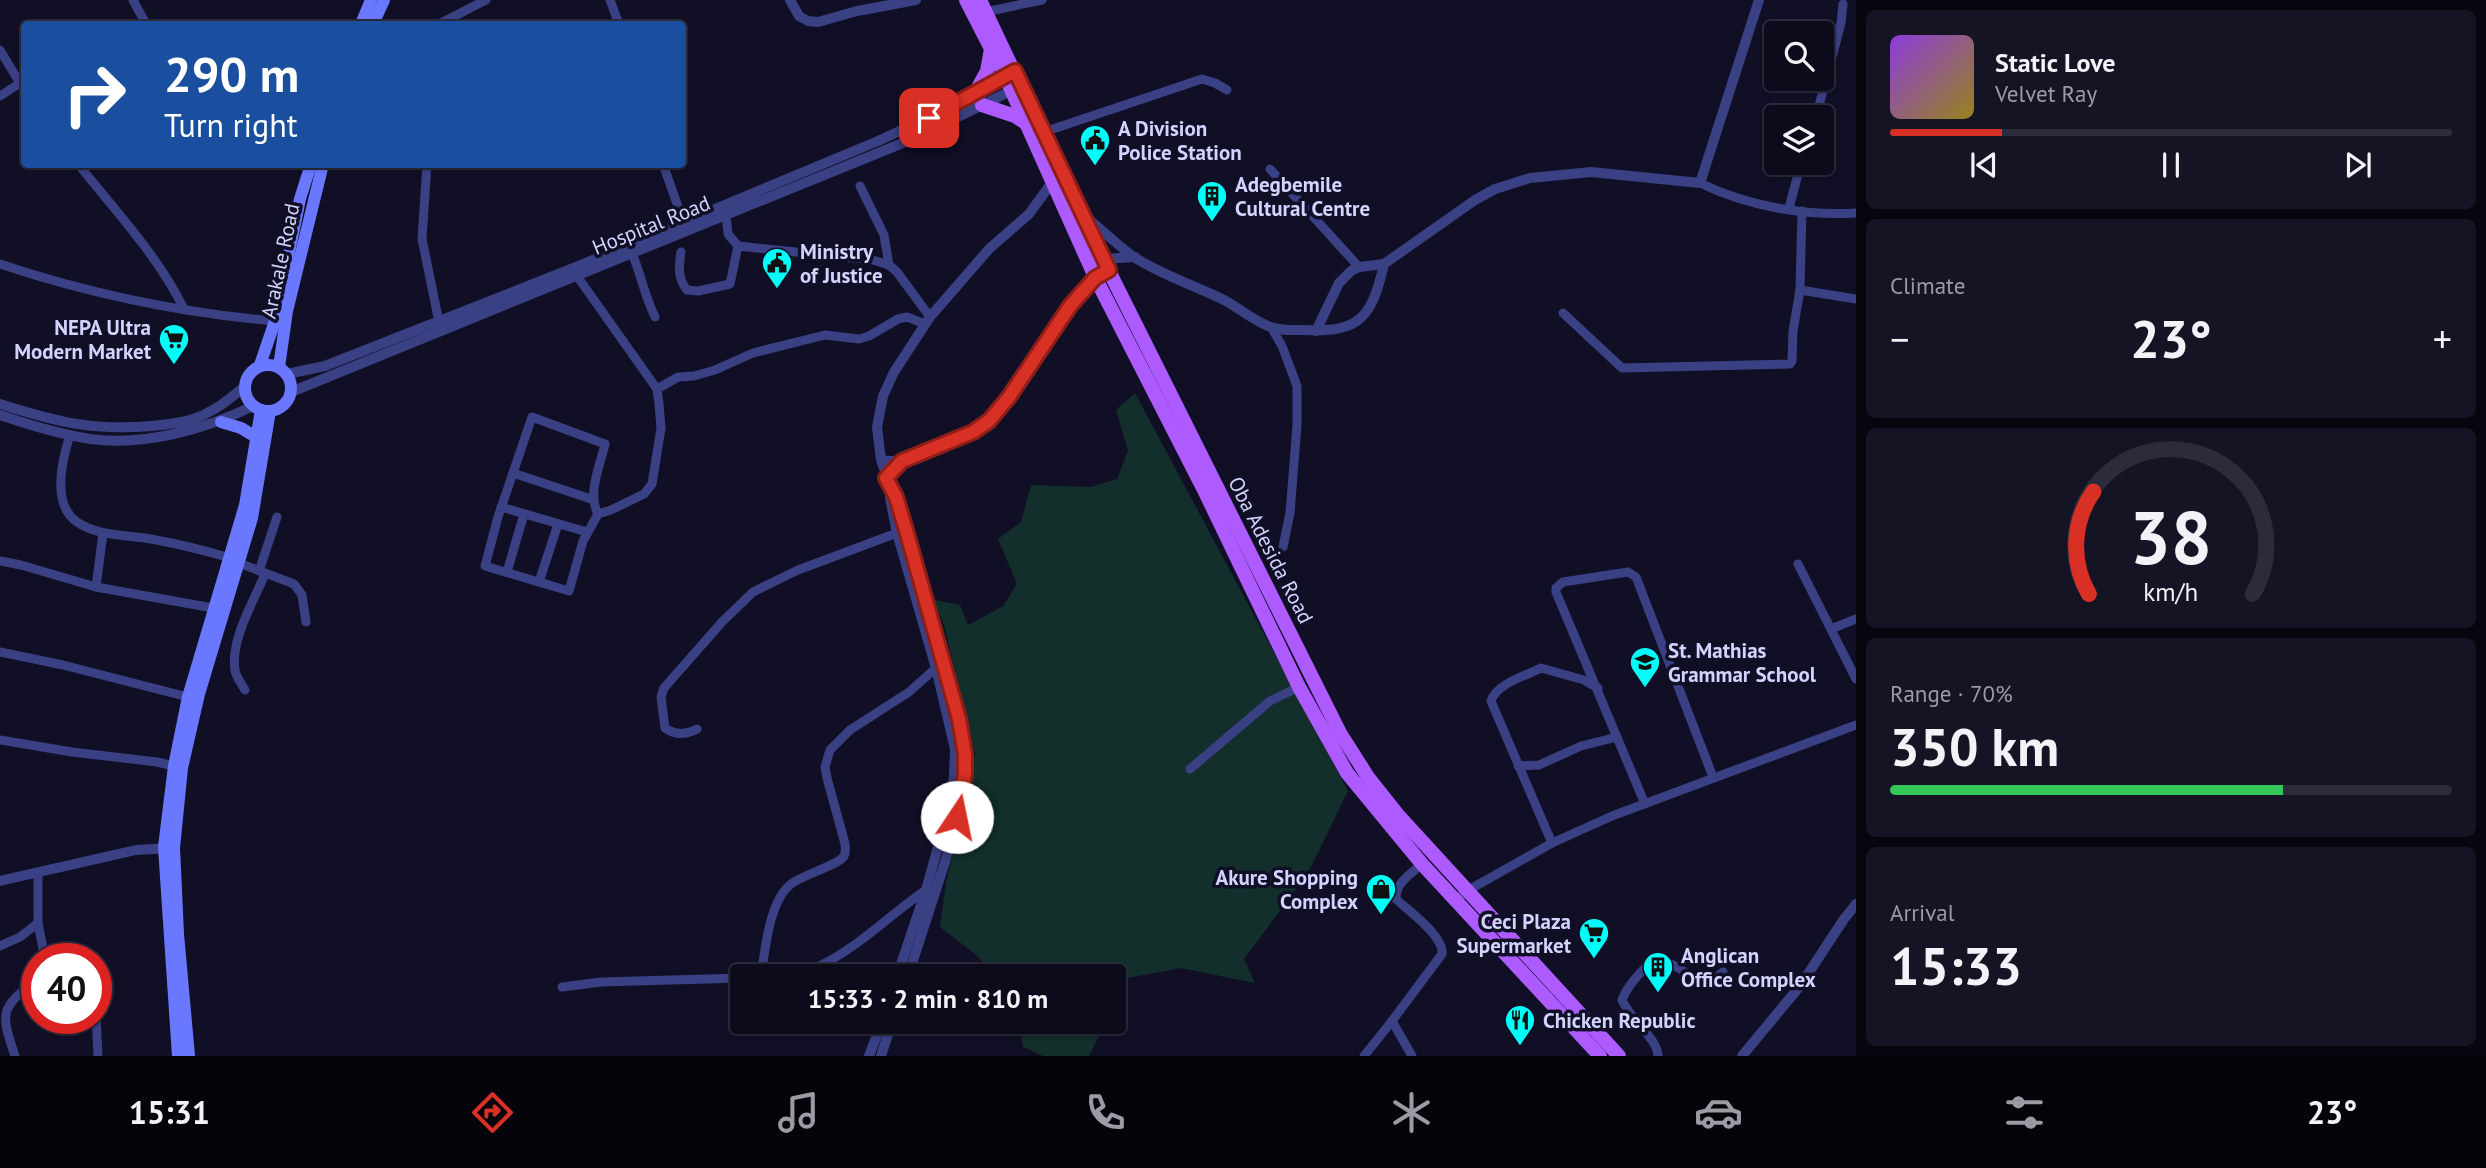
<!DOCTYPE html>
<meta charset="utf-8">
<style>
:root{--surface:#0c0b1c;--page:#151425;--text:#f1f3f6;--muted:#9a9ba3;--line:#2c2b3b;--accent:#d93025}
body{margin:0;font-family:"PT Sans",sans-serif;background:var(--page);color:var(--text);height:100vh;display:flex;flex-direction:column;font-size:26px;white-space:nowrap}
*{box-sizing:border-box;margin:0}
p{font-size:23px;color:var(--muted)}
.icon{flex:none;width:38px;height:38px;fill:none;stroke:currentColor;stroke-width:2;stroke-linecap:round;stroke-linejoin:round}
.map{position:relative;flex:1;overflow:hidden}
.details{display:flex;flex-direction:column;gap:10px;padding:10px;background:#07060f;width:630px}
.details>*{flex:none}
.guide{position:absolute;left:21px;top:21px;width:665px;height:147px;border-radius:7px;box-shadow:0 2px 5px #0004,0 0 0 2px var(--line);background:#1a4fa0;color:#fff;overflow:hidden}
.buttons{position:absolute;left:1764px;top:21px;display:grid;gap:14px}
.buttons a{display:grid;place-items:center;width:70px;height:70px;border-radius:7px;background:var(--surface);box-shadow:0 2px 5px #0004,0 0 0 2px var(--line);font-size:35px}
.speed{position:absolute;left:21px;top:943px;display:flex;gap:14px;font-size:35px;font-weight:700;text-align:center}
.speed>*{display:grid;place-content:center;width:91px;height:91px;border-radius:50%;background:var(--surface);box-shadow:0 2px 5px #0004,0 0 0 2px var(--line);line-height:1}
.speed .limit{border:10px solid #d22;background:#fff;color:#111}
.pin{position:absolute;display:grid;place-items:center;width:60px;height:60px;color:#fff;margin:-30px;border-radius:14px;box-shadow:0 4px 10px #0006}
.me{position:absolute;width:77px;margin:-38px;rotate:11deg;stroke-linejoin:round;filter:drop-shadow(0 0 5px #0008)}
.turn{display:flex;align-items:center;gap:24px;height:147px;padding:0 28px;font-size:32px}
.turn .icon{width:91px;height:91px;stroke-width:2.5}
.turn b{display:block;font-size:49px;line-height:60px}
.big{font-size:52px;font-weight:800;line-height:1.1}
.details .card{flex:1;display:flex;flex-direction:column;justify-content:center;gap:10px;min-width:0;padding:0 24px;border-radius:10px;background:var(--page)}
.details .dial{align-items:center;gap:0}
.dial svg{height:182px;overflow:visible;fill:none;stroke:var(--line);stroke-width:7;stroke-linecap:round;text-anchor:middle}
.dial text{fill:var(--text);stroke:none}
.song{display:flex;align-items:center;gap:21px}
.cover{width:84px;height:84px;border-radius:10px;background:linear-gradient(135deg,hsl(270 70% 55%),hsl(50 70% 35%))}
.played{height:7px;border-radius:4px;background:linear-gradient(90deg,var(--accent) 20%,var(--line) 20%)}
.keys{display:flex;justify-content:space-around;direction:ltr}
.heat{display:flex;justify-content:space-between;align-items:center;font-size:38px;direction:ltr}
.charge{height:10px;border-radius:5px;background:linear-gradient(90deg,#34c759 70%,var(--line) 0)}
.trip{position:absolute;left:730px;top:964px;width:396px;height:70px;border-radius:7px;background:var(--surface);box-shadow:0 2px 5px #0004,0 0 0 2px var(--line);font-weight:800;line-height:70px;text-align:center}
.dock{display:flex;height:112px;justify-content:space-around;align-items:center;background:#05040b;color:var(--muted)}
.dock .icon{width:49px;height:49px}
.dock .on{color:var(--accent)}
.dock b{font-size:32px;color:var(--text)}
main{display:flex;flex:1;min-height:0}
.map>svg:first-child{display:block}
</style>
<main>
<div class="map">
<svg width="1856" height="1056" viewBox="0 0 1856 1056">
<rect width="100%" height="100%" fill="#100f25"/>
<g fill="#122f2b">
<path d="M1135 393 1348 791 1308 873 1244 959 1255 983 1181 968 1128 978 1113 1008V976H996L975 954 940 927 946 883 975 754 944 625 934 600 960 605 968 625 1003 606 1017 584 998 539 1021 522 1031 485 1091 487 1117 479 1128 451 1116 410Z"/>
<path d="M1019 1022H1106L1089 1056H1043L1023 1047Z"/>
</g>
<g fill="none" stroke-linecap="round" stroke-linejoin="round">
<g stroke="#3a4084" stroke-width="9">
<path d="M133 0 146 24"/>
<path d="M610 0 619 24"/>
<path d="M985 12 1042 0"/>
<path d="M439 24 486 0"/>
<path d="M0 50 24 90"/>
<path d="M0 96 20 83"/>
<path d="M1816 117 1841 23 1843 4"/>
<path d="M1044 132 1202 79 1215 83 1227 90"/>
<path d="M78 164C115 210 158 256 184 309"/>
<path d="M427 164 422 239 439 322"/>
<path d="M663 164 683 221"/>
<path d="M1270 169 1359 267"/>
<path d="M1700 183C1747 206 1804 216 1856 213"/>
<path d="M860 186 884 235 889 265"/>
<path d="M1789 208 1801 163"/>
<path d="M726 215 728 234 738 246 873 260 889 265 897 272 930 317"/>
<path d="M681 252C679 266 677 278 687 290L698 291 730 284 738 246"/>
<path d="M632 253C641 275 645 297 655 317"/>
<path d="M0 264C90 294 181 313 275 321"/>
<path d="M577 276 657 389 659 404 661 428 652 484 644 494 611 510 598 514 583 541 569 591 485 566 498 517 532 417 605 444C600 466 587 493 598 514"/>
<path d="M1800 290 1856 299"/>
<path d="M1563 313 1622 368 1790 364 1792 361 1793 331 1800 290 1802 211"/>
<path d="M1271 327 1282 346 1297 386V425L1290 513 1283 547"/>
<path d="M657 389 678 377 694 376 715 370 753 353 825 335 859 339 869 336 898 319 907 317 925 324"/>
<path d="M70 435C62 460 51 504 77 522 97 536 128 535 151 539 178 544 204 550 230 558"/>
<path d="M881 460 902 461 982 428 1009 397 1070 306 1095 277 1109 270"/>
<path d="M513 473 594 500"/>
<path d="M501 507 587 532"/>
<path d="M0 561 21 565 96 587 213 608"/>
<path d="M239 563 294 584 302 595 306 622"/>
<path d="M1798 564 1856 679"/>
<path d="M259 571 277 517"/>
<path d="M507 572 524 514"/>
<path d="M539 582 558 524"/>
<path d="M96 587 103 533"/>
<path d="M1831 629 1856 619"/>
<path d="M0 652 63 665 188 697"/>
<path d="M245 690C241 683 236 677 235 670 230 640 254 601 265 574"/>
<path d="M697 729C686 735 675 735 665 728L661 697 664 688 722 622 753 592 798 570 897 533"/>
<path d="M0 740 72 752 157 762 178 767"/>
<path d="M1518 766 1539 765 1581 746 1617 737"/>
<path d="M1190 769 1270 701 1299 687"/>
<path d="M1645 804 1556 592V588L1563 582 1628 572 1636 577 1713 777"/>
<path d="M1552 843 1491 701C1497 683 1526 676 1541 668L1584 680 1598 688"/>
<path d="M38 874V923L45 959"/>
<path d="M1457 899 1467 891 1552 843 1612 816 1856 725"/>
<path d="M0 946 20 937 38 923"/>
<path d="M761 976C765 951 769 901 791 884 802 875 839 865 844 856 847 851 845 845 844 840L827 778 825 767 830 750 850 730 909 692 936 668"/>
<path d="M788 976C797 974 806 972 815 968 856 950 889 915 926 890"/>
<path d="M562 987 601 982 742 978"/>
<path d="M96 1016 98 1056"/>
<path d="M15 1056C0 1011 0 1009 37 979"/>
<path d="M1364 1056 1392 1021"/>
<path d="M1412 1056 1392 1021 1442 954C1444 936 1410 912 1396 899 1395 883 1411 874 1422 864"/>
<path d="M1658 1056C1658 1039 1630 1019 1622 1000 1626 989 1633 981 1641 972 1664 946 1679 973 1704 983L1710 982 1723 972"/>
</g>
<g stroke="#3a4084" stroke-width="10">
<path d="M790 0 799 16 808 21 818 22 857 11 916 0"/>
<path d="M1084 215C1101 229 1117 245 1134 257 1158 273 1195 286 1222 299 1238 307 1251 319 1268 326 1280 331 1293 330 1305 330 1360 333 1372 317 1384 264"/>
<path d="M1103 259 1135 257"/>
<path d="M1316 331 1339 283 1351 271 1359 267 1384 264 1475 200 1495 189 1530 178 1591 172 1700 183 1759 0"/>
<path d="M287 374 325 366 576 267 878 141 956 105 1010 73"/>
<path d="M291 392 915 138 1017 88"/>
<path d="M0 404C57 422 92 431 152 426 172 424 192 422 209 412 222 406 233 396 244 387"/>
<path d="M0 415C29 425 59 434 90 439 144 446 204 430 253 406"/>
<path d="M890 498 897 533 936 668 955 749 954 776 946 818 926 890 897 976"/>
<path d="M0 881 136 850 171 848"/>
<path d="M908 976 945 862 957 817 965 774V754L959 719 907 531 881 460 877 427 883 396 894 372 930 317 989 249 1029 214 1053 181"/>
<path d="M869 1056 882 1022"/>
<path d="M881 1056 892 1022"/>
<path d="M1742 1056 1800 986 1844 919 1856 904"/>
</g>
<g stroke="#6a78ff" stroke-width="12">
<path d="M361 24 371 0"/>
<path d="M373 24 384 0"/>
<circle cx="268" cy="388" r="23"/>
<path d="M260 365 275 321 300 199 311 164"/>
<path d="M279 367 287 311 323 164"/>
<path d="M221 422 241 428 256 437"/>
<path d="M178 1056 164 847 174 766 188 697 245 505 261 410"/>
<path d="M189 1056 178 934 174 848 182 768 199 694 252 518 270 411"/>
</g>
<g stroke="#ad5aff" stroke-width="14">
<path d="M966 0 1005 76 1095 277 1204 490 1299 687 1347 773 1422 864 1600 1056"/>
<path d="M980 0 1103 259 1340 733 1368 777 1399 816 1619 1056"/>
<path d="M975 93 987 71 991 49"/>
<path d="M982 105 1015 116 1027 124"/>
</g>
</g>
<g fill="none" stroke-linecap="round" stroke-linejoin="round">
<g stroke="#8d1f18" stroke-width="18">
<path id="route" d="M929 118 1015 71 1109 270 1095 278 1070 306 1009 397 989 421 973 432 902 461 886 478 896 497 906 530 959 719 965 754V774L957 817"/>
</g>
<use href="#route" stroke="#d93025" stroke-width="12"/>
</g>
<defs>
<g id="civic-pin" transform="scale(1.575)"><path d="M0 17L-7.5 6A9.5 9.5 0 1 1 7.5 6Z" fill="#01fdf8" stroke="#100f25"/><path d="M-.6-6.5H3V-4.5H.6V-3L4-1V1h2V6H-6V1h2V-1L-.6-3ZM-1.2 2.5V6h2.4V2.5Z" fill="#111"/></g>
<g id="building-pin" transform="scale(1.575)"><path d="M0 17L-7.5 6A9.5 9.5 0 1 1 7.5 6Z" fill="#01fdf8" stroke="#100f25"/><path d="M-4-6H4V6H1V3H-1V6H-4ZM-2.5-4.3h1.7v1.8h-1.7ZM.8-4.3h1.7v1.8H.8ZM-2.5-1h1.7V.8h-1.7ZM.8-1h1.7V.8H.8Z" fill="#111"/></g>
<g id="supermarket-pin" transform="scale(1.575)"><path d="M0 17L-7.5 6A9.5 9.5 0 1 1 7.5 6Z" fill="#01fdf8" stroke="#100f25"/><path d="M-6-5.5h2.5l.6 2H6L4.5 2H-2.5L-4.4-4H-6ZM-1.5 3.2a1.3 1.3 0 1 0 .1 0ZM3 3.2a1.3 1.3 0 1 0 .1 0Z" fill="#111"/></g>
<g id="school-pin" transform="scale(1.575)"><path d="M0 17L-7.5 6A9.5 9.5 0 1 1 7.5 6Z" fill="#01fdf8" stroke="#100f25"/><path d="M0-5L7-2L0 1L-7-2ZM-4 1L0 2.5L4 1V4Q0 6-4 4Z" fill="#111"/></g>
<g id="shop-pin" transform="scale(1.575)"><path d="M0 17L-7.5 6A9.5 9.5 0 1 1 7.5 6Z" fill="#01fdf8" stroke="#100f25"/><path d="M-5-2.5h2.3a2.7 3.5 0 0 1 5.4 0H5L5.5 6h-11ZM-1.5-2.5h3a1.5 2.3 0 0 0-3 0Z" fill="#111"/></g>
<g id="restaurant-pin" transform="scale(1.575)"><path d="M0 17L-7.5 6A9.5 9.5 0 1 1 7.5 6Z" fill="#01fdf8" stroke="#100f25"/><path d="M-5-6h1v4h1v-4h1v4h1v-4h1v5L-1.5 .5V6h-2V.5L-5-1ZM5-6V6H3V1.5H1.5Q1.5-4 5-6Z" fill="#111"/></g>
</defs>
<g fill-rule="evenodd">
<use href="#civic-pin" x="1095" y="140"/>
<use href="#building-pin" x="1212" y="196"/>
<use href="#civic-pin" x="777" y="263"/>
<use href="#supermarket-pin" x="174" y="339"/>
<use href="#school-pin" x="1645" y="662"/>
<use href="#shop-pin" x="1381" y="889"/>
<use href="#supermarket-pin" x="1594" y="933"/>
<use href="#building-pin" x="1658" y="967"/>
<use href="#restaurant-pin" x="1520" y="1020"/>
</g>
<g text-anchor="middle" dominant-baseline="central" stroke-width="7" stroke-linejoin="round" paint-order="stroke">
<g font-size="21" font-weight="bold" fill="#d3d3ff" stroke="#100f25" text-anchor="start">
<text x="1118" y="128">A Division<tspan x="1118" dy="24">Police Station</tspan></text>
<text x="1235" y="184">Adegbemile<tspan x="1235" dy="24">Cultural Centre</tspan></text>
<text x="800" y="251">Ministry<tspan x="800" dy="24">of Justice</tspan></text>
<text x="151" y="327" text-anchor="end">NEPA Ultra<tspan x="151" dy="24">Modern Market</tspan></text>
<text x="1668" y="650">St. Mathias<tspan x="1668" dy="24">Grammar School</tspan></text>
<text x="1358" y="877" text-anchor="end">Akure Shopping<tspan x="1358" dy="24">Complex</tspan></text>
<text x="1571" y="921" text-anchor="end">Ceci Plaza<tspan x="1571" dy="24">Supermarket</tspan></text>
<text x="1681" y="955">Anglican<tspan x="1681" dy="24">Office Complex</tspan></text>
<text x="1543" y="1020">Chicken Republic</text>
</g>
<g font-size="21" fill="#d3d3ff" stroke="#100f25">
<text transform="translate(651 225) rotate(-22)">Hospital Road</text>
<text transform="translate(280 261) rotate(-78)">Arakale Road</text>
<text transform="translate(1271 550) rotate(63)">Oba Adesida Road</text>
</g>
</g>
</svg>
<div class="buttons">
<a><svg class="icon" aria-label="search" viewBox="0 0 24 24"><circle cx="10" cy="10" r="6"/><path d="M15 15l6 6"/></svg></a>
<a><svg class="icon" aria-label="layers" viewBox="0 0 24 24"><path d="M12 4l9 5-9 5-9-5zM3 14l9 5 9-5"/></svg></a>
</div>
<div class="speed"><div class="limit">40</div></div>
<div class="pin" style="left:929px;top:118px;background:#d93025"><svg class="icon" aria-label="arrive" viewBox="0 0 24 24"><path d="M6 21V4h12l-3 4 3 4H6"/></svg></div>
<svg class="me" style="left:957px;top:817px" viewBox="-20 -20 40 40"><circle r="19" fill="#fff"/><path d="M0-13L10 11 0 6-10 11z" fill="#d93025"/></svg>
<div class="trip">15:33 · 2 min · 810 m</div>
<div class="guide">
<div class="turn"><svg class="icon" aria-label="right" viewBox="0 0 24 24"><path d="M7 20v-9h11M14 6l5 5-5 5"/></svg><div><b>290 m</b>Turn right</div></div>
</div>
</div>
<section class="details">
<div class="card">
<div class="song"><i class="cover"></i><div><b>Static Love</b><p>Velvet Ray</p></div></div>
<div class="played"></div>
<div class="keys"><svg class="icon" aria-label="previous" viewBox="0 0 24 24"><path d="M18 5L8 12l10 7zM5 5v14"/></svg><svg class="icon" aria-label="pause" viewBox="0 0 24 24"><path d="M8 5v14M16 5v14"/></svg><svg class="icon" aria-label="next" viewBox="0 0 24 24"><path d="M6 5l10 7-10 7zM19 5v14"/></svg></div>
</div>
<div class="card"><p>Climate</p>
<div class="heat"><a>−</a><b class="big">23°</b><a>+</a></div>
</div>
<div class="card dial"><svg viewBox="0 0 100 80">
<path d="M14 69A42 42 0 1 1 86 69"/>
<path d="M14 69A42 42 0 0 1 16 24" stroke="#d93025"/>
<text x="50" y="56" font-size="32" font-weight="700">38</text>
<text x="50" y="72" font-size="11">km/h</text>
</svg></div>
<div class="card"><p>Range · 70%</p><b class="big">350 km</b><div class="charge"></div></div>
<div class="card"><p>Arrival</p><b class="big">15:33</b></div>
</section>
</main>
<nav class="dock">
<b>15:31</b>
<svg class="icon on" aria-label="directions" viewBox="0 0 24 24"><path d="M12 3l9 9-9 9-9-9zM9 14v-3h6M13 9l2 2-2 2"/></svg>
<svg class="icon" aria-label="music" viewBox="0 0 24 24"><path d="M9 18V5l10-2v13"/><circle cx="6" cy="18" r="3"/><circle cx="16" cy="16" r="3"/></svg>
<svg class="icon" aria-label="phone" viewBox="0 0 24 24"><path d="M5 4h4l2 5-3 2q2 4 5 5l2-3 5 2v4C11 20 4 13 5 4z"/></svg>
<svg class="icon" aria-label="climate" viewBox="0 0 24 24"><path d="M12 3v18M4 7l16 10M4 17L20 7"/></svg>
<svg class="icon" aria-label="car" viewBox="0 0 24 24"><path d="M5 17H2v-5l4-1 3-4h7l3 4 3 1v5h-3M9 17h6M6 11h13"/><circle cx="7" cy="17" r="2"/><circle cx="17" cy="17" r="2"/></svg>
<svg class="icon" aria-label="filters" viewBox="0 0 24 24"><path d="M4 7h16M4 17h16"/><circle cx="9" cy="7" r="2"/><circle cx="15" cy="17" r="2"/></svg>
<b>23°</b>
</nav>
